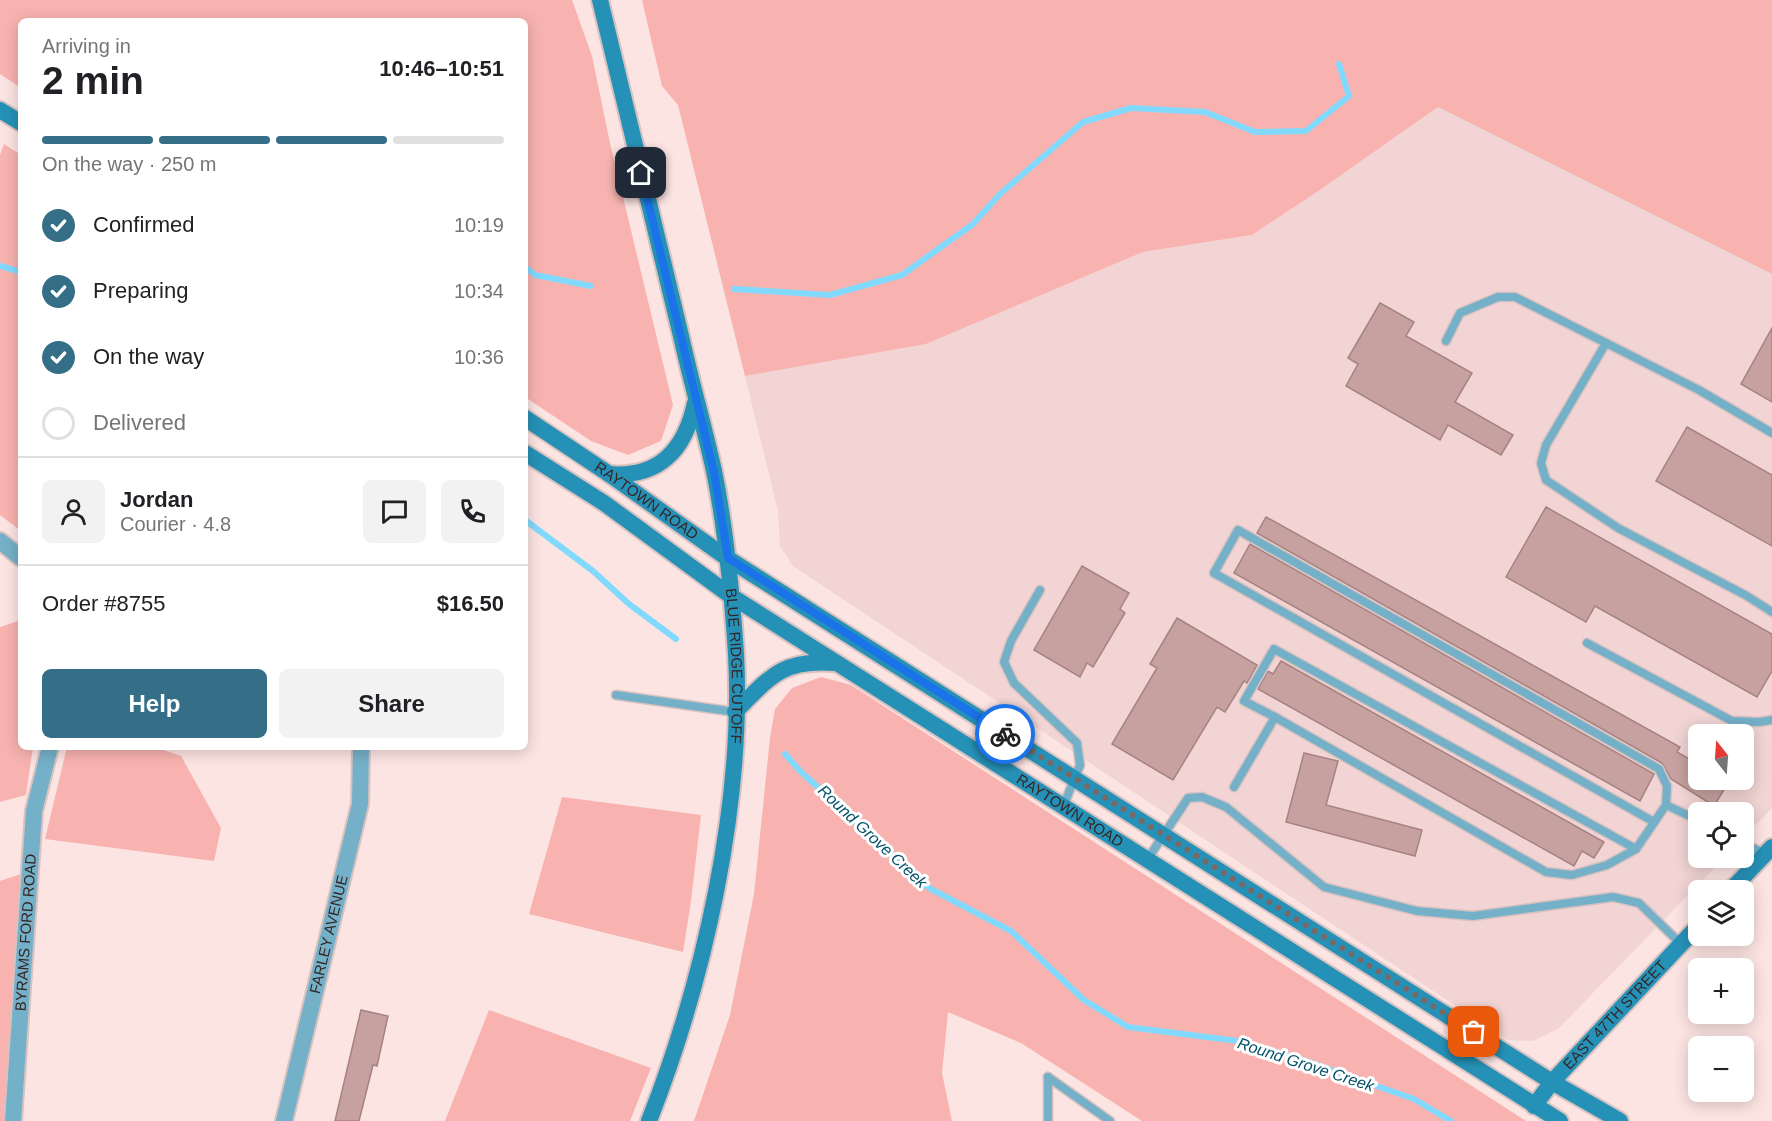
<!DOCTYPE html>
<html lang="en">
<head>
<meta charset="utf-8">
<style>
  :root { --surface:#fff; --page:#f2f2f2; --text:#202124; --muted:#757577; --line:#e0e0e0; --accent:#346f87 }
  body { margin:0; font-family:Arial,sans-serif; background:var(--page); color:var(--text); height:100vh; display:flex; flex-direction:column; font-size:22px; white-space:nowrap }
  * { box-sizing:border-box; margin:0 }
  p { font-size:20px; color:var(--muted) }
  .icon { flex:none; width:33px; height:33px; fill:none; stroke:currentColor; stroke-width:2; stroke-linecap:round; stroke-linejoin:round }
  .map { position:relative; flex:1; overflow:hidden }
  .sheet { position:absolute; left:18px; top:18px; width:510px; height:732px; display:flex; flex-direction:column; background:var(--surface); border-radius:9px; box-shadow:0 3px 15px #0003 }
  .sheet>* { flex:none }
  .needle { width:39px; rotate:343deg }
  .fabs { position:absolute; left:1688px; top:724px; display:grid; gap:12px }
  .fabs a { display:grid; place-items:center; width:66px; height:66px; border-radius:9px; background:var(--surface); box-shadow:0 3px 15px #0003; font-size:30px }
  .pin { position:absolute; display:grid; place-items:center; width:51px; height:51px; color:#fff; margin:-26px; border-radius:12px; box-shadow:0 3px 9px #0006 }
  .courier { position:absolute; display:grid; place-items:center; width:60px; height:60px; margin:-30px; border:4px solid #1a73e8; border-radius:50%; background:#fff; color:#222; box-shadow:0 2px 8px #0007 }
  .overview em { font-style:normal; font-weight:600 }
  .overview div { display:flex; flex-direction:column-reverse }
  .overview { display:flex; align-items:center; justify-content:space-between; height:102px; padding:0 24px }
  h1 { font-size:39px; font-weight:600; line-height:45px }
  .bar { display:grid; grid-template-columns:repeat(4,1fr); gap:9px 6px; align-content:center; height:72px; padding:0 24px }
  .bar i { height:8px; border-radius:4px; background:var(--line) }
  .bar .on { background:var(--accent) }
  .bar p { grid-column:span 4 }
  .line { display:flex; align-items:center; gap:15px; padding:0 24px; border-top:2px solid var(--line) }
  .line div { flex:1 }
  .round { display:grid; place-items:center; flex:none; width:63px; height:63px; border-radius:9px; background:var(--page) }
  ol { padding:0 24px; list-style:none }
  li { display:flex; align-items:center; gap:18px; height:66px }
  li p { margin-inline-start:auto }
  li .icon { padding:6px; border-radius:50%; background:var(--accent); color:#fff; stroke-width:4 }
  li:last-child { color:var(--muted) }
  li i { width:33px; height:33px; border:3px solid var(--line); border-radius:50% }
  .cta { display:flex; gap:12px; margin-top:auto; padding:12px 24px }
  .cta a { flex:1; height:69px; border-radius:9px; background:var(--accent); color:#fff; font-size:24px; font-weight:600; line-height:69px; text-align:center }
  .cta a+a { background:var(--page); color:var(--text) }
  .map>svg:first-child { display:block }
</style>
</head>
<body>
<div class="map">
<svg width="1772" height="1121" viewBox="0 0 1772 1121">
  <rect width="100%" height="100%" fill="#fce4e2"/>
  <path fill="#f1d4d3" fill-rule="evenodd" d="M1438,107l334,167v534l-29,30v-25h-45v45h26l-166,171 -25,12 -26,-1 -714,-474 -13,-20 -2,-35 -33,-135 181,-32 217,-92 109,-17 65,-43zM1698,735h45v45h-45z"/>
  <g fill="#f8b3b0">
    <path d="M0,0h572l20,56 18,87 63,262 -12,36 -33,14 -37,-14 -66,-44v-376h-504v67l-21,-14z"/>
    <path d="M642,0h1130v274l-334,-167 -121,85 -65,43 -109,17 -217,92 -181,32 -67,-271 -16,-19z"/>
    <path d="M4,144l17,11v376l-21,-16v-360z"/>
    <path d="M21,620v127h12l-7,48 -26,7v-175z"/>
    <path d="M821,677l30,8 675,436h-384l-121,-78 -73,-31 -6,61 10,48h-258l36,-106 24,-121 16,-156 5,-29 17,-21z"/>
    <path d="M67,747h88l26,9 40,72 -7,33 -169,-22z"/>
    <path d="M562,797l139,18 -10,86 -8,51 -154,-38z"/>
    <path d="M21,874l-17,247h-4v-240z"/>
    <path d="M489,1010l162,58 -21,53h-185z"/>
  </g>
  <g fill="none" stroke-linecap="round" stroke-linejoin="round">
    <g stroke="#82d9fe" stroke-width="6">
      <path d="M0,266l21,6"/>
      <path d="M525,267l10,8 56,11"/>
      <path d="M734,289l96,6 72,-20 71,-51 27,-30 83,-72 48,-14 74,4 50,20 51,-1 43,-35 -10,-32"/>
      <path d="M525,520l68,51 36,33 47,35"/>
      <path d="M785,754l15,17 129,117 82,43 73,69 44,27 110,14 68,20 108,38 37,22"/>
    </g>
  </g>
  <g fill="#c6a19f" stroke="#a68281" stroke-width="1.5">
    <path d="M1380,303l34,19 -8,14 66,37 -17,29 58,33 -12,20 -53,-30 -8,15 -94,-54 12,-22 -10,-6z"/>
    <path d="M1772,328v74l-31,-18z"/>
    <path d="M1687,427l85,48v71l-116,-65z"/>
    <path d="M1546,507l226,127v37l-15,26 -162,-91 -9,16 -80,-45z"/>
    <path d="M1266,517l414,230 -3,5 21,12v16h32l-16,26 -43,-27 -9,-16 -405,-230z"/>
    <path d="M1250,544l404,230 -14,27 -406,-228z"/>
    <path d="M1082,566l47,27 -9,16 5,4 -32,54 -6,-4 -7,14 -46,-27z"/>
    <path d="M1177,618l80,47 -10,18 -3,-2 -19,31 -8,-5 -44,73 -61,-36 45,-76 -7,-4z"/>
    <path d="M1281,661l323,181 -10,16 -12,-7 -8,15 -316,-177 10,-18 5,3z"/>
    <path d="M1304,753l34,8 -12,44 96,25 -7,26 -129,-34z"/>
    <path d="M361,1010l27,6 -11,50 -4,-1 -14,56h-24z"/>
  </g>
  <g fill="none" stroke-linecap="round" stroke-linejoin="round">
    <g stroke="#d8c2c0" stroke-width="11">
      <g id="service">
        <path d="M1446,341l14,-28 38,-16h17l184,93 73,43"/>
        <path d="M1606,343l-60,102 -5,18 5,17 72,48 129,68 25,16"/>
        <path d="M1040,590l-29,51 -7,21 10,21 63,60 3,22 -17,42"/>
        <path d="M1587,643l145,78 27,1 13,-2"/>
        <path d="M616,695l119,17"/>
        <path d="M1275,717l-31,-16 30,-52 362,200"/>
        <path d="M1234,787l41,-70 271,155 26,3 35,-10 29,-16 30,-44 32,15"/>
        <path d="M1654,822l-440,-249 24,-43 421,239 8,17 -1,19"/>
        <path d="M1743,843l22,11"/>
        <path d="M1147,860l41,-62 14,-1 24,10 98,80 93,24 56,5 140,-19 26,6 42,41"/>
        <path d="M1048,1077l62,44"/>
        <path d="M1048,1077v44"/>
      </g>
    </g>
    <g stroke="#d8c2c0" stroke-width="20">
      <g id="minor">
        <path d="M0,541l21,17"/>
        <path id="s1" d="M13,1121l21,-310 16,-64"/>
        <path id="s2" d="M284,1121l76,-317 1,-57"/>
      </g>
    </g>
    <g stroke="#d8c2c0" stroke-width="20">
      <g id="secondary">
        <path id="s3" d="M600,0c27,112 54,224 81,336 10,45 23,90 33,135 12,59 18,122 22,183 8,150 -32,327 -87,467"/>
        <path d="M0,110l21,13"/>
        <path id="s4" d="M525,418l84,56 118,84 825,524 68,39"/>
        <path id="s5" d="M525,453l79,50 127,93 829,525"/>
        <path d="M609,474c50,4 76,-24 86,-71"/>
        <path d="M735,712c35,-35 47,-53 99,-49"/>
        <path d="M1730,891l42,-44"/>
        <path id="s6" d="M1534,1106l18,-24 146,-156"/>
      </g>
    </g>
    <use href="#service" stroke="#75b0c9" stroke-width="8"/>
    <use href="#minor" stroke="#75b0c9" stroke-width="16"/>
    <use href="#secondary" stroke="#2691b7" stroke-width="16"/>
  </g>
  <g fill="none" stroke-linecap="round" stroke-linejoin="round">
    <path stroke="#7a6867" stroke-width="6" stroke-dasharray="0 10.8" d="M1005,734l469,298"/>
    <path stroke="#1a73e8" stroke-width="8" d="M641,173l73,299 14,86 277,176"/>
  </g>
  <g text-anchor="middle" stroke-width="6" stroke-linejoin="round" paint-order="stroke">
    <g font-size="15" fill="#342625" stroke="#fff">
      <text dy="5" stroke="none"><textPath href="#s4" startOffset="147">RAYTOWN ROAD</textPath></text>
      <text dy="5" stroke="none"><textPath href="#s3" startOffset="681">BLUE RIDGE CUTOFF</textPath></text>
      <text dy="5" stroke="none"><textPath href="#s5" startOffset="652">RAYTOWN ROAD</textPath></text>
      <text dy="5" stroke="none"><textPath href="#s1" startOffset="189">BYRAMS FORD ROAD</textPath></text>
      <text dy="5" stroke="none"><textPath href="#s2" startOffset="192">FARLEY AVENUE</textPath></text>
      <text dy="5" stroke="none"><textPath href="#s6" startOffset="122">EAST 47TH STREET</textPath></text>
    </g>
    <g font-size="16" font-style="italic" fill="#04526a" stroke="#fff">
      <text transform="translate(873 836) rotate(43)" y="6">Round Grove Creek</text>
      <text transform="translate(1306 1064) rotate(18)" y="6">Round Grove Creek</text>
    </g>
  </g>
</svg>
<div class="fabs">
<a><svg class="needle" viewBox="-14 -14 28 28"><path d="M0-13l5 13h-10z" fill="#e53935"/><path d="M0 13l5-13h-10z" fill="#757577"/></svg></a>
<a><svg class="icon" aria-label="locate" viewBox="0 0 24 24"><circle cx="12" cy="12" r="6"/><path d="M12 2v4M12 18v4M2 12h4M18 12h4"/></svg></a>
<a><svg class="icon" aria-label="layers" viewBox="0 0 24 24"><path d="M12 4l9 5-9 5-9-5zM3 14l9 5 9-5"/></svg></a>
<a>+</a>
<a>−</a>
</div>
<div class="pin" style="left:1474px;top:1032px;background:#ea580c"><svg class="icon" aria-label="bag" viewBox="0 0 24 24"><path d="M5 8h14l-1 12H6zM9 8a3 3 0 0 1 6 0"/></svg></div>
<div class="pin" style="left:641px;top:173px;background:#1f2937"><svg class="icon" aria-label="home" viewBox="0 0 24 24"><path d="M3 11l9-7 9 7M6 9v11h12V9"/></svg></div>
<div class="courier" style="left:1005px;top:734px"><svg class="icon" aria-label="bike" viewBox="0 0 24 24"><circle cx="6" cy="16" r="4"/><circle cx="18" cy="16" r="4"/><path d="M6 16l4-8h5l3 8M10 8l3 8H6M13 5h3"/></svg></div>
<section class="sheet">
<div class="overview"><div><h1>2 min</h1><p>Arriving in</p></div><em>10:46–10:51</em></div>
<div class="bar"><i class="on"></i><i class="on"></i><i class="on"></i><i></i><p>On the way · 250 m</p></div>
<ol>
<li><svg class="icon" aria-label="check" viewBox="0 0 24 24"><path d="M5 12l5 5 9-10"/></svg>Confirmed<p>10:19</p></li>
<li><svg class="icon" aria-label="check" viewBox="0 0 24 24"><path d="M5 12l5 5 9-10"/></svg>Preparing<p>10:34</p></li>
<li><svg class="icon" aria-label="check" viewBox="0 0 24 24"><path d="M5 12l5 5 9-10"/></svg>On the way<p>10:36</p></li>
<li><i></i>Delivered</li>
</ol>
<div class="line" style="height:108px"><a class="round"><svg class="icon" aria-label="person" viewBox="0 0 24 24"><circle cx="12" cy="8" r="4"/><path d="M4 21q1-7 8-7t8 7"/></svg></a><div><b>Jordan</b><p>Courier · 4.8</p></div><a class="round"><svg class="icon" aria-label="chat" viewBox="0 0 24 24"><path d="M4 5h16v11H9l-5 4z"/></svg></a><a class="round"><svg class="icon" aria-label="phone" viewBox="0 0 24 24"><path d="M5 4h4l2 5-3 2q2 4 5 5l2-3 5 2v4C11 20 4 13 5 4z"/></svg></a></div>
<div class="line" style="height:78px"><div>Order #8755</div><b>$16.50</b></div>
<div class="cta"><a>Help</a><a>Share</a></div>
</section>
</div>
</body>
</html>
